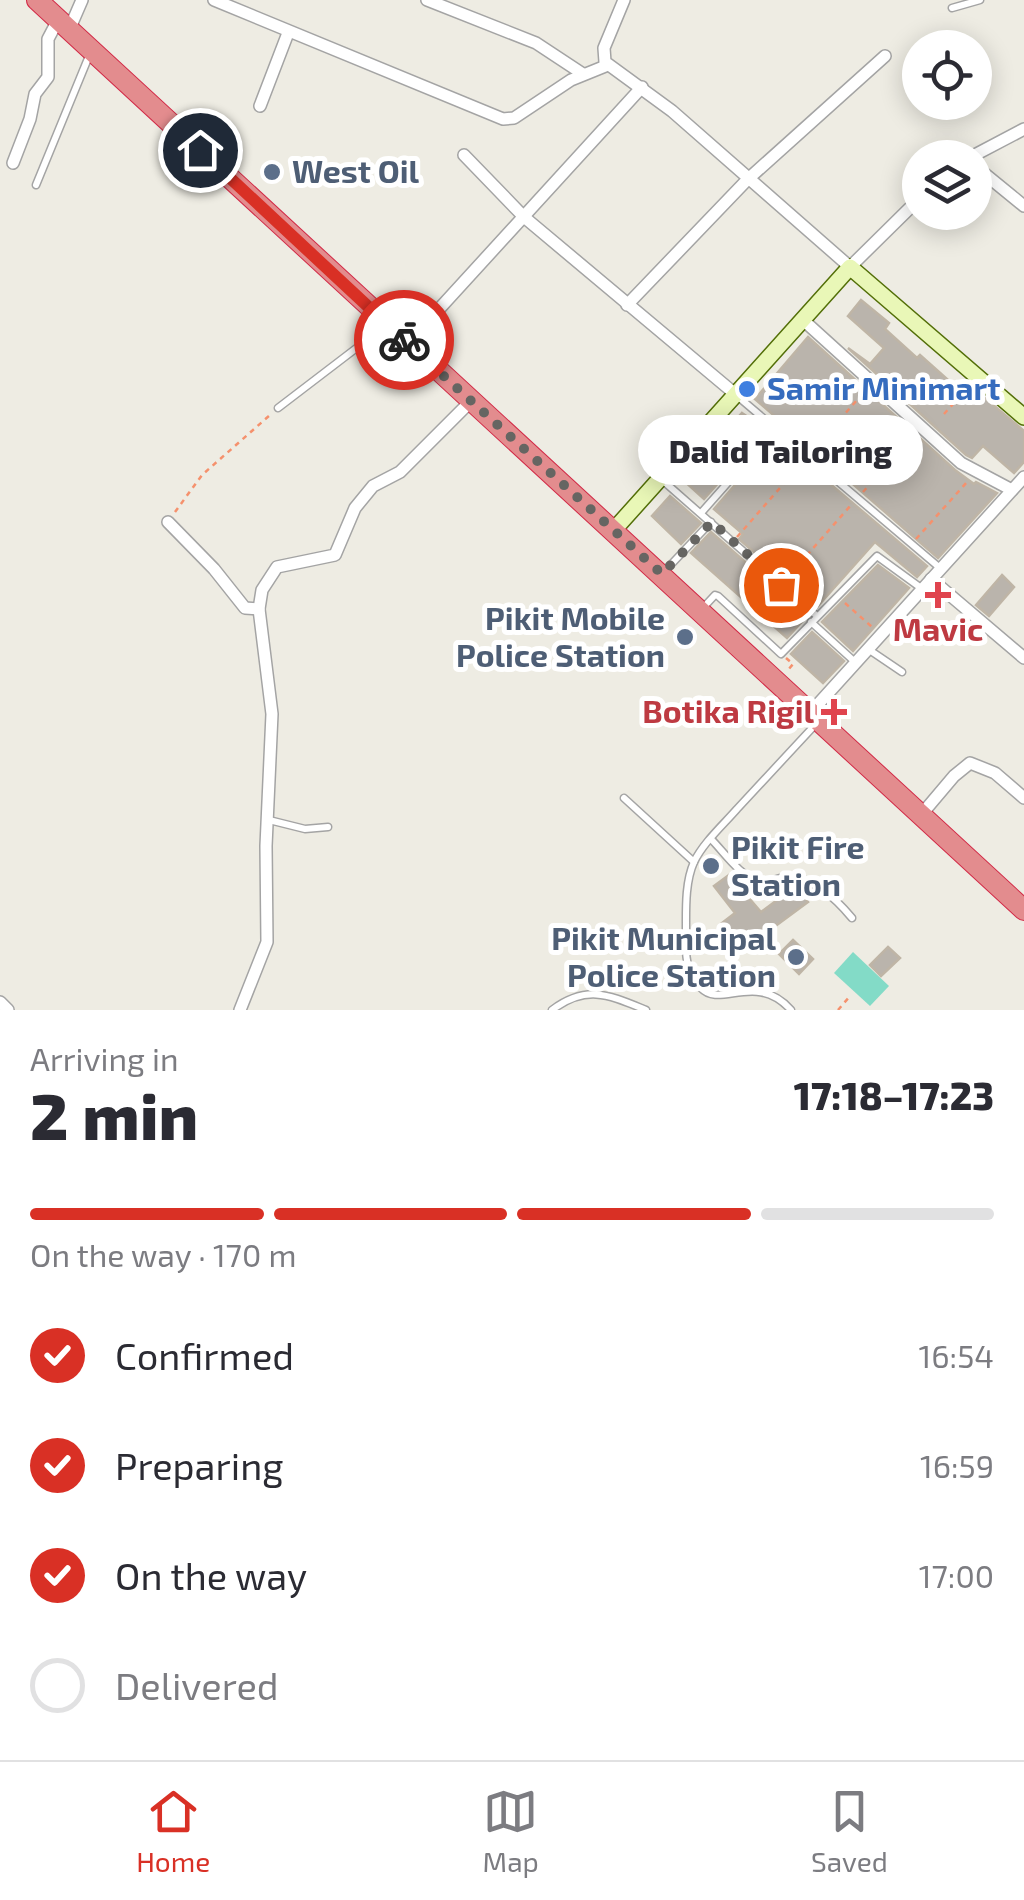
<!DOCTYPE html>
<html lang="en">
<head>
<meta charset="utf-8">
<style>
  :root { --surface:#fff; --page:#f7f7f7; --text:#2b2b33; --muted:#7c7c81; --line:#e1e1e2; --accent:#d93025 }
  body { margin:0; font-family:"Exo 2",sans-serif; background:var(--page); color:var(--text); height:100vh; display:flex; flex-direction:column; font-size:38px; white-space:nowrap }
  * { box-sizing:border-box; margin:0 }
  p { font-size:32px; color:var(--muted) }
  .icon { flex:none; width:55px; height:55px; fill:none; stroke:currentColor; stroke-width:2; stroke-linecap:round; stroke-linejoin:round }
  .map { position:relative; height:1010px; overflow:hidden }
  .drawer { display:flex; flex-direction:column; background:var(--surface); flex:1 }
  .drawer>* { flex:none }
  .fabs { position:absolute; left:902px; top:30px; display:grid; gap:20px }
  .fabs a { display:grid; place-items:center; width:90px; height:90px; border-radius:50%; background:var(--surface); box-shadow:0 5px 25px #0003; font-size:50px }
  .pin { position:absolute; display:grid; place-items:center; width:85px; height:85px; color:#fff; margin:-42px; border:5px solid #fff; border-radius:50%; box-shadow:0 2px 10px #0007 }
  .courier { position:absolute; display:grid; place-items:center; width:100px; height:100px; margin:-50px; border:8px solid #d93025; border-radius:50%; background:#fff; color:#222; box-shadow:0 2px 12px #0007 }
  .bubble { position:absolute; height:70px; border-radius:35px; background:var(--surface); box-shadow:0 5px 25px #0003; font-size:32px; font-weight:800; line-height:70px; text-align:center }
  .summary em { font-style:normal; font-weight:800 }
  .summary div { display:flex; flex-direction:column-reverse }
  .summary { display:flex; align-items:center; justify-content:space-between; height:170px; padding:0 30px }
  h1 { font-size:65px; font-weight:800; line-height:75px }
  .bar { display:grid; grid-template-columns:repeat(4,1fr); gap:15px 10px; align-content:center; height:120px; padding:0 30px }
  .bar i { height:12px; border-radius:8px; background:var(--line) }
  .bar .on { background:var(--accent) }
  .bar p { grid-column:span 4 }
  ol { padding:0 30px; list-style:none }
  li { display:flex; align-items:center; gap:30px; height:110px }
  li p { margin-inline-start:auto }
  li .icon { padding:10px; border-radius:50%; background:var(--accent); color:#fff; stroke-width:4 }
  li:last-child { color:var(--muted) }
  li i { width:55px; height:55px; border:5px solid var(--line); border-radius:50% }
  .tabs { display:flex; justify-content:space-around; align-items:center; height:140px; border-top:2px solid var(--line); background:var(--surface); font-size:28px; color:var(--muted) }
  .tabs a { display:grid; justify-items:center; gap:5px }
  .tabs .on { color:var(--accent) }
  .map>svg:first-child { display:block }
</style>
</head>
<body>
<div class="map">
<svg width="1024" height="1010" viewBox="0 0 1024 1010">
  <rect width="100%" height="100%" fill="#eeece3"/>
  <path fill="#83dbc7" d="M853,952l36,34 -19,20 -36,-33z"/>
  <g fill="#bab4ac" stroke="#bfb5a6" stroke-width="2.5">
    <path d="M861,300l28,23 -4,6 32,29 3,-3 46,41 7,-8 51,43v31l-10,11 -31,-27 -11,12 -6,-3 -118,-107 22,16 14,-16 -36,-32z"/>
    <path d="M808,337l147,133 19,14 2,-2 21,11 -59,65 -183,-159z"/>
    <path d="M742,413l24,16 -62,70 -21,-19z"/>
    <path d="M776,438l151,128 -10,11 -42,-35 -58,65 -78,-68 4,-5 -29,-25z"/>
    <path d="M670,496l31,27 -20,21 -29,-28z"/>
    <path d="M711,532l96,84 -20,22 -96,-85z"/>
    <path d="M878,565l31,23 -56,63 -31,-29z"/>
    <path d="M1002,575l12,12 -25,29 -13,-11z"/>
    <path d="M812,632l32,29 -21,22 -32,-29z"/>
    <path d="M729,875l32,37 35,-26 12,16 -65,48 -21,-27 13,-10 -21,-27z"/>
    <path d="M793,940l20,19 -14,15 -20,-20z"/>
    <path d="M888,947l12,11 -19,18 -11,-11z"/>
  </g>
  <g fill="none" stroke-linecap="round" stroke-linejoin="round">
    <g stroke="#a4a4a4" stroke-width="9">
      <g id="lane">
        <path d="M952,8l28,-8"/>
        <path d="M36,185l53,-129"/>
        <path d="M736,395l204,173"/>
        <path d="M278,408l106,-81"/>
        <path d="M661,479l156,137"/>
        <path d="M701,513l76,-86"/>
        <path d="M664,572l47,-50"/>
        <path d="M701,610l14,-15 3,1 63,58 96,-98 44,32"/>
        <path d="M811,622l44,40"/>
        <path d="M868,649l34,23"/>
        <path d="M624,798l70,64"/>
        <path d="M269,820l36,9 23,-2"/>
        <path d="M711,839c13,13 30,39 49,42 11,2 22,-6 33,-4 24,3 44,23 59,41"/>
        <path d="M552,1010c35,-26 57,-15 94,0"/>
        <path d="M791,1010c-35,-39 -71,-1 -90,-22 -16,-16 -16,-37 -15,-58 0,-21 -1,-48 8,-68 9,-19 29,-37 43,-53 26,-28 52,-56 78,-84"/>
      </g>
    </g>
    <g stroke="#a4a4a4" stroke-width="14">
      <g id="street">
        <path d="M214,0l289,119 11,-1 57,-38 37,-15"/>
        <path d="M427,0l109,43 47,31"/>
        <path d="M624,0l-20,48 1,14 67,49 178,156 70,-69"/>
        <path d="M69,30l13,-30"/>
        <path d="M260,106l28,-73"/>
        <path d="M464,155l60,62 210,176"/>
        <path d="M969,158l55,-29"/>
        <path d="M13,163l17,-44 5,-25 13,-17v-38l10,-19"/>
        <path d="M975,166l49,40"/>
        <path d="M627,305l120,-125 138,-124"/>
        <path d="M802,319l159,144 51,27"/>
        <path d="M408,343l234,-256"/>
        <path d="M168,522l46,47 31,39 14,1"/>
        <path d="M931,579l93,79"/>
        <path d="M811,712l213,-235"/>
        <path d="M921,815l33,-39 16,-13 25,10 29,25"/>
        <path d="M0,1002l8,8"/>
        <path d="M240,1010l27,-68 -1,-96 6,-132 -13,-105 3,-19 15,-23 58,-12 20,-47 18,-22 27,-14 70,-70"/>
      </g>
    </g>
    <g stroke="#536f08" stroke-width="18">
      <path id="secondary" d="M613,531l237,-264 174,150"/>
    </g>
    <g stroke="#d22a47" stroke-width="22">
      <path id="highway" d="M37,0l987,910"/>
    </g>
    <g stroke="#f5916d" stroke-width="2.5" stroke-dasharray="5 5" stroke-linecap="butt">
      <path d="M944,414l26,-29"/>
      <path d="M813,450l44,-50"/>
      <path d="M863,492l51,-58"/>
      <path d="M175,512l27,-37 68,-60"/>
      <path d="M737,537l64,-73"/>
      <path d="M916,539l51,-57"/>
      <path d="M787,578l64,-73"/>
      <path d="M845,603l27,24"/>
      <path d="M786,658l7,6 -5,6"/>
      <path d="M838,1010l13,-15"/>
    </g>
    <use href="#lane" stroke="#fff" stroke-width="6"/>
    <use href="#street" stroke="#fff" stroke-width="11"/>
    <use href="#secondary" stroke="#e9f7b7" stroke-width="15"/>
    <use href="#highway" stroke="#e38c8e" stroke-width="20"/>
  </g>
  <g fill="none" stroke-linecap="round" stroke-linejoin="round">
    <path stroke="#666562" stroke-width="10" stroke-dasharray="0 18" d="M404,340l258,234 50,-52 69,63"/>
    <path stroke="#d93025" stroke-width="12" d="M200,150l204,190"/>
  </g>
  <g fill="#5c6f8a" stroke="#fff" stroke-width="4">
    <circle cx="272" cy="172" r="10"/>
    <circle cx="685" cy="637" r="10"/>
    <circle cx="711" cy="866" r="10"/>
    <circle cx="796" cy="957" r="10"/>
  </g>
  <circle fill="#3f7fe0" stroke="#fff" stroke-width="4" cx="747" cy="389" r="10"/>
  <g fill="#e0444e" stroke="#fff" stroke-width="4">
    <path d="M933 580h10v10h10v10h-10v10h-10v-10h-10v-10h10z"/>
    <path d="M829 697h10v10h10v10h-10v10h-10v-10h-10v-10h10z"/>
  </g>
  <g text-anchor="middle" stroke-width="10" stroke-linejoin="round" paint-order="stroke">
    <g font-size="32" font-weight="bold" fill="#4e5e75" stroke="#fff" text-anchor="start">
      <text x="292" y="183">West Oil</text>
      <text x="665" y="630" text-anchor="end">Pikit Mobile<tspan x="665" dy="37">Police Station</tspan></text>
      <text x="731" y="859">Pikit Fire<tspan x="731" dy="37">Station</tspan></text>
      <text x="776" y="950" text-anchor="end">Pikit Municipal<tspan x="776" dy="37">Police Station</tspan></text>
    </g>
    <g font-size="32" font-weight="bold" fill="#366cbe" stroke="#fff" text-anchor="start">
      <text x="767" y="400">Samir Minimart</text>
    </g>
    <g font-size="32" font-weight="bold" fill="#be3a42" stroke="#fff">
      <text x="938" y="641">Mavic</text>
      <text x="814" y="723" text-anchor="end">Botika Rigil</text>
    </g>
  </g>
</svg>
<div class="fabs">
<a><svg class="icon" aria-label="locate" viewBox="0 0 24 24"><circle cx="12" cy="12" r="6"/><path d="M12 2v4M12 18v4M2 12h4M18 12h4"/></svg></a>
<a><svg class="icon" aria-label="layers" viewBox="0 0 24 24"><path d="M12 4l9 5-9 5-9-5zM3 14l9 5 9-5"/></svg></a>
</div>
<div class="pin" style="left:781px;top:585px;background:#ea580c"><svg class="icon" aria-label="bag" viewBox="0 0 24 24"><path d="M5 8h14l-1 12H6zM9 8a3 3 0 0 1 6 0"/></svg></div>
<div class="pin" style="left:200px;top:150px;background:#1f2937"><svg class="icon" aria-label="home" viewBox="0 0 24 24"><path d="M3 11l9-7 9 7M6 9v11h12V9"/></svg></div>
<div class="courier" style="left:404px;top:340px"><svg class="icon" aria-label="bike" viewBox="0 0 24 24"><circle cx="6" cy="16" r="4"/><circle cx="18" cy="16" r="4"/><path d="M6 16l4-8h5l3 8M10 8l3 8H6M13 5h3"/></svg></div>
<div class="bubble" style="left:638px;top:415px;width:285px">Dalid Tailoring</div>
</div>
<section class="drawer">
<div class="summary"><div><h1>2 min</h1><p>Arriving in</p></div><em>17:18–17:23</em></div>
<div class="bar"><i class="on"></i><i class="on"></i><i class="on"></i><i></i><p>On the way · 170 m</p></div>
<ol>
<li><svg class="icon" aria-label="check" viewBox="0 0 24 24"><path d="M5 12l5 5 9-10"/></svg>Confirmed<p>16:54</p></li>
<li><svg class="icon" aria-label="check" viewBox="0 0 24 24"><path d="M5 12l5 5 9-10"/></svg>Preparing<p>16:59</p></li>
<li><svg class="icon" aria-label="check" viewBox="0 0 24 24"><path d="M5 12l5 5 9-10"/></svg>On the way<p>17:00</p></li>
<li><i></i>Delivered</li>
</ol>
</section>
<nav class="tabs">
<a class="on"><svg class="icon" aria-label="home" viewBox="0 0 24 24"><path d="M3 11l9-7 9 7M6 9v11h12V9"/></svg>Home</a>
<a><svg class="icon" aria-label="map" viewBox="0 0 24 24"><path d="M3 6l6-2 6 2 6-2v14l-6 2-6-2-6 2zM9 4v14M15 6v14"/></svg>Map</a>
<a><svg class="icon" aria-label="saved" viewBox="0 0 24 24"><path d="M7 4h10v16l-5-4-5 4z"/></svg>Saved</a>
</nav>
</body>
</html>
